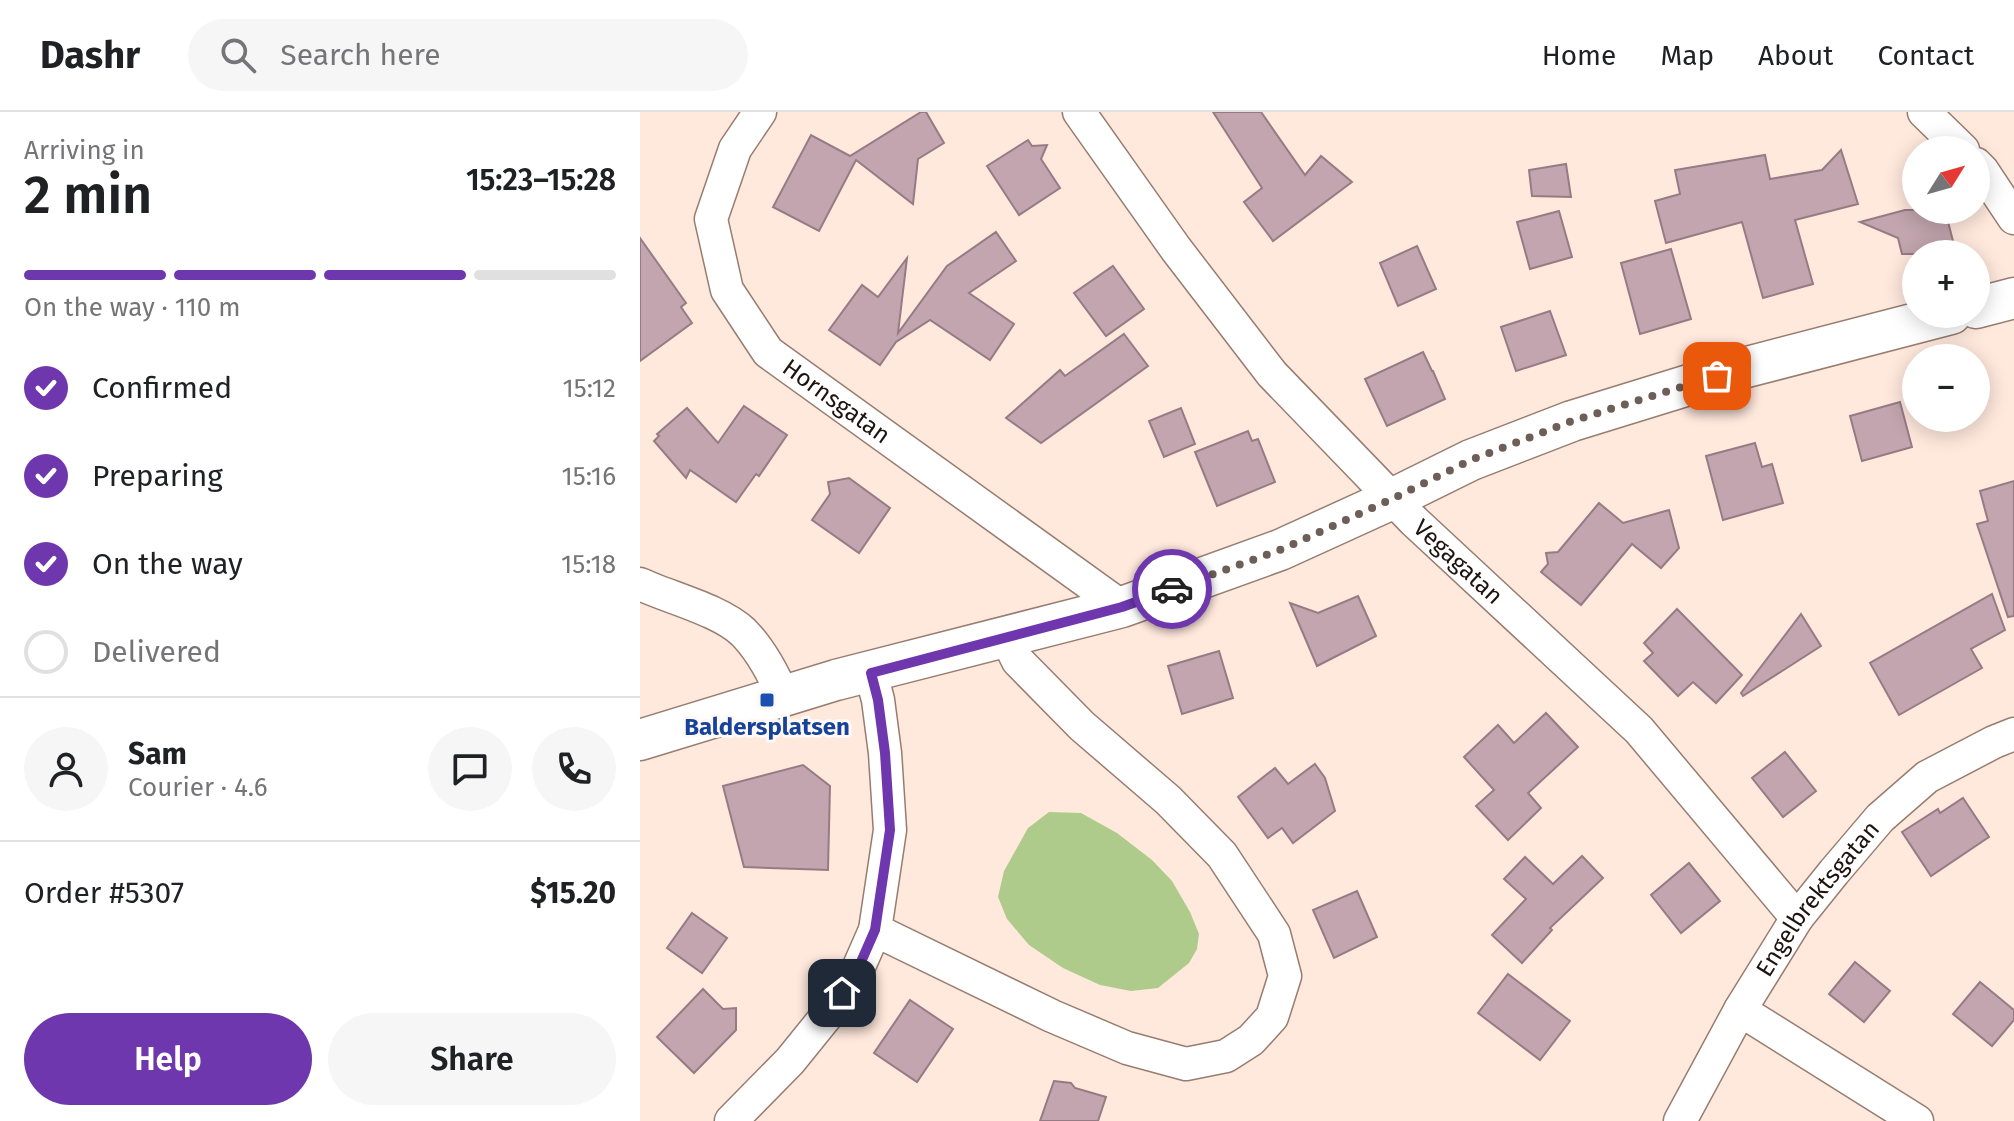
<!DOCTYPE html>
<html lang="en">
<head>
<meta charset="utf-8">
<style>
  :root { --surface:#fff; --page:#f6f6f6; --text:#202124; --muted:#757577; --line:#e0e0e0; --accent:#6f37ae }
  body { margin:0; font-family:"Fira Sans",sans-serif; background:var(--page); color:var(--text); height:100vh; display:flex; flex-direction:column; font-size:30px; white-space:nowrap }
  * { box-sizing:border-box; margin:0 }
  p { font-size:26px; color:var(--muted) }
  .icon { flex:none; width:44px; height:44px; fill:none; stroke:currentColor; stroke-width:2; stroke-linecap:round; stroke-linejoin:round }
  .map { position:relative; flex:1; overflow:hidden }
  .panel { display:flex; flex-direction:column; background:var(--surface); width:640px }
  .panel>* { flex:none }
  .needle { width:52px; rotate:53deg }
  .fabs { position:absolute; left:1262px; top:24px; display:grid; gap:16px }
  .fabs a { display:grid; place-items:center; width:88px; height:88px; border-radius:50%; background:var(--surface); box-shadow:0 4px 20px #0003; font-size:40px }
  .pin { position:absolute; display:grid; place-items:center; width:68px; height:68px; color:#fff; margin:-34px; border-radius:16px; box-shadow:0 4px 12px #0006 }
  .courier { position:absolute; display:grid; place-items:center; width:80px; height:80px; margin:-40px; border:6px solid #6f37ae; border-radius:50%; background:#fff; color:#222; box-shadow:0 2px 10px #0007 }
  .headline em { font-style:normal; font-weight:600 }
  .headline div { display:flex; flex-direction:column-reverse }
  .headline { display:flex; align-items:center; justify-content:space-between; height:136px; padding:0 24px }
  h1 { font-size:52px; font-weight:600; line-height:60px }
  .bar { display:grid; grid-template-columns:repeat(4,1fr); gap:12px 8px; align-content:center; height:96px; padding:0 24px }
  .bar i { height:10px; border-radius:6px; background:var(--line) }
  .bar .current { background:var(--accent) }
  .bar p { grid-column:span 4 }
  .line { display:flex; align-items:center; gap:20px; padding:0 24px; border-top:2px solid var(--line) }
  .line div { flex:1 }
  .round { display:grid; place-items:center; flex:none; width:84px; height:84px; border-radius:42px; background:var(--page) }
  ol { padding:0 24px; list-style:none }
  li { display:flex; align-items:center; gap:24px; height:88px }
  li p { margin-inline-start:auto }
  li .icon { padding:8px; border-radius:50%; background:var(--accent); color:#fff; stroke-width:4 }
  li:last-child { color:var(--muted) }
  li i { width:44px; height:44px; border:4px solid var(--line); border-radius:50% }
  .cta { display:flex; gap:16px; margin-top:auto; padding:16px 24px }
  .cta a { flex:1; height:92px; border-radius:48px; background:var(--accent); color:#fff; font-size:32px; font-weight:600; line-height:92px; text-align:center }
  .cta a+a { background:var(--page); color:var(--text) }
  header { display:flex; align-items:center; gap:48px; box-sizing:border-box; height:112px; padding:0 40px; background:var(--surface); border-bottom:2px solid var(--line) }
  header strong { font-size:38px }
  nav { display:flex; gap:44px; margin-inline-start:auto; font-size:28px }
  .search { width:560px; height:72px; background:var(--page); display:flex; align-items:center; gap:20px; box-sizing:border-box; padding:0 28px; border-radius:44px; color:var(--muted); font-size:30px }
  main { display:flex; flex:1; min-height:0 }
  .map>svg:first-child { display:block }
</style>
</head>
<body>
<header>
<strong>Dashr</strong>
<div class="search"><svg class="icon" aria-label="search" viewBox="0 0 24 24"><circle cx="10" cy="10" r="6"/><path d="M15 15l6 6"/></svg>Search here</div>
<nav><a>Home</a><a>Map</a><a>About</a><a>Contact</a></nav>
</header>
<main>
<section class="panel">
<div class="headline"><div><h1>2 min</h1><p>Arriving in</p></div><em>15:23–15:28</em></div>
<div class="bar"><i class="current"></i><i class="current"></i><i class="current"></i><i></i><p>On the way · 110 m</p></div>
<ol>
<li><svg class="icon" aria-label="check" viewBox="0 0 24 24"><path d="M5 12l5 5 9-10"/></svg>Confirmed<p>15:12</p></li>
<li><svg class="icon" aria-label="check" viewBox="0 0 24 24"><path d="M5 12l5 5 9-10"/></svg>Preparing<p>15:16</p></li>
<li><svg class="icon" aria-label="check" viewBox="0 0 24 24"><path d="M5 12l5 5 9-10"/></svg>On the way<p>15:18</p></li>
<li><i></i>Delivered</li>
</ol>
<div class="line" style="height:144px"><a class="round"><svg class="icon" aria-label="person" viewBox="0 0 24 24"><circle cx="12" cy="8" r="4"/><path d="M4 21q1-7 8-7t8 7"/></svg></a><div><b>Sam</b><p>Courier · 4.6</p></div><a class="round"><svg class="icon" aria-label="chat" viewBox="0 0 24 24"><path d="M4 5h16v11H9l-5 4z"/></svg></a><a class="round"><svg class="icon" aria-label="phone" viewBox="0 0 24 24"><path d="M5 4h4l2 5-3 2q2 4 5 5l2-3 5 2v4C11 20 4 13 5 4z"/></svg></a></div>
<div class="line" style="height:104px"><div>Order #5307</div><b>$15.20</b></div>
<div class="cta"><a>Help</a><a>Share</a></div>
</section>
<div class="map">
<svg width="1374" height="1009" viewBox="0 0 1374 1009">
  <rect width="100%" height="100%" fill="#ffe8dc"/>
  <path fill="#afcb8b" d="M409,700l32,1 36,20 35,27 20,21 18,31 9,22 -2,15 -8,14 -31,25 -27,3 -31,-6 -37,-17 -34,-23 -22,-26 -9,-22 6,-26 24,-43z"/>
  <g fill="#c2a5ae" stroke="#977b84" stroke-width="2">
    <path d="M281,0h5l18,31 -26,16 -5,45 -57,-44 -37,71 -46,-24 38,-72 39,21z"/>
    <path d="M573,0h48l44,63 16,-19 31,26 -79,59 -29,-39 18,-14z"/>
    <path d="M388,28l4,6 15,-1 -6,14 19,29 -41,27 -32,-49z"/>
    <path d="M1201,38l17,54 -63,16 18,64 -50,14 -21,-76 -76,21 -11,-42 25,-7 -5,-24 90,-15 5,24 52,-9z"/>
    <path d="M926,52l5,33 -39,-1 -3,-26z"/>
    <path d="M1265,98h40l9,35 -34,9h-18l-4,-16 -38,-16z"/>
    <path d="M919,99l13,46 -42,12 -13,-47z"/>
    <path d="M356,120l20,29 -47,32 45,31 -24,36 -60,-40 -34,22 -16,23 -51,-35 33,-45 16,12 29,-39 -9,75 49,-67z"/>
    <path d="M0,126l46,65 -5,4 11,16 -52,38z"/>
    <path d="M777,134l19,43 -38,17 -18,-43z"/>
    <path d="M1031,137l20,70 -51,15 -19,-71z"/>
    <path d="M473,154l31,43 -38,27 -32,-43z"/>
    <path d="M910,199l16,44 -50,16 -15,-44z"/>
    <path d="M484,222l24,32 -107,77 -35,-25 54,-48 5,6z"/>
    <path d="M783,240l9,19h1l12,28 -58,27 -22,-47z"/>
    <path d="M1260,290l12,45 -50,14 -12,-45z"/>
    <path d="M104,294l43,29 -28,41 -3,-2 -20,28 -46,-32 -4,8 -32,-37 5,-5 -2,-2 30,-26 31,35z"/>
    <path d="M541,296l14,36 -31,13 -15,-36z"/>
    <path d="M608,319l4,10 6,-2 17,43 -58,24 -22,-54z"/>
    <path d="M1115,331l7,24 10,-3 11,39 -60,17 -17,-64z"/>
    <path d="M209,366l41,30 -31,45 -47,-33 18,-26 -2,-12z"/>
    <path d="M1374,369v135l-6,1 -31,-93 11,-3 -8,-30z"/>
    <path d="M959,391l24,20 46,-13 10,38 -18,20 -29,-24 -51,61 -40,-33 7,-8 -2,-11 12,-1z"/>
    <path d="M1352,482l13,36 -34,19 11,19 -83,47 -29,-52z"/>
    <path d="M718,484l18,40 -59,30 -27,-63 28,10z"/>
    <path d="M1037,497l65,66 -26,28 -23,-21 -15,14 -34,-35 9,-8 -9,-10z"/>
    <path d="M1161,502l20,32 -78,50 -2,-3z"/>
    <path d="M579,539l14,47 -51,16 -14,-48z"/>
    <path d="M906,601l32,34 -50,46 13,15 -33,32 -32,-34 18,-16 -30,-33 34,-32 16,18z"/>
    <path d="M1145,640l31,39 -33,26 -31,-39z"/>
    <path d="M675,652l10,14 10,33 -42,32 -11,-15 -14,10 -30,-41 37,-29 13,16z"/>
    <path d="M163,653l27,21 -2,84 -84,-3 -21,-81z"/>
    <path d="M1323,686l26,39 -58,39 -29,-44 36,-23 2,4z"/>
    <path d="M942,744l21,22 -53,50 2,2 -30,33 -30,-28 34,-36 -22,-20 21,-22 28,27z"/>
    <path d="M1049,751l31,38 -39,32 -30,-38z"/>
    <path d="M717,779l20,46 -43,21 -21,-48z"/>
    <path d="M52,801l35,25 -25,35 -35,-25z"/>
    <path d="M1215,850l35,29 -26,31 -35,-28z"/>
    <path d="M868,862l62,47 -30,39 -62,-47z"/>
    <path d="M1340,870l34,28v10l-22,26 -39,-32z"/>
    <path d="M63,877l20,20 13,-1v22l-42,43 -37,-36z"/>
    <path d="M270,888l43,29 -36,53 -43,-29z"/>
    <path d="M414,969l17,2 4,5 31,9 -8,24h-58z"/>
  </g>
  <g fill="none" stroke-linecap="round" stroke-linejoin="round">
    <g stroke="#977d70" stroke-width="35">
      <g id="minor">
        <path id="s1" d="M120,0l-25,37 -24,70 16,71 41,62 354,255"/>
        <path id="s2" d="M439,0l97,137 96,125 142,147 225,209 158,188"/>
        <path d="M1284,0l39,38"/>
        <path d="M1336,52l6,6 32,48"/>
        <path d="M0,472c30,14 80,26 103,48 18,18 30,41 40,64"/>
        <path d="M235,818l177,86 75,32 59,16 40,-8 25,-16 21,-23 13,-41 -11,-42 -52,-79 -54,-55 -86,-74 -64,-65 -12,-24"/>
        <path d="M1100,898l177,111"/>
        <path d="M91,1009l59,-60 38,-47 29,-43 18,-41 15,-100 -5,-77 -7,-53 -7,-27"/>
        <path id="s3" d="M1040,1009l60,-111 57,-92 37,-46 46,-54 47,-41 67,-35 20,-8"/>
      </g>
    </g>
    <g stroke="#977d70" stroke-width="43">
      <g id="tertiary">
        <path d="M1336,196l38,-10"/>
        <path d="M0,628l196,-60 286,-73 158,-57 112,-51 79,-39 101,-39 175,-54 204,-53"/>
      </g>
    </g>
    <use href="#minor" stroke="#fff" stroke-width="32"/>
    <use href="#tertiary" stroke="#fff" stroke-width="40"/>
  </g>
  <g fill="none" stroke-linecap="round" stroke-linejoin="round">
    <path stroke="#6d5e57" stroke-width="8" stroke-dasharray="0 14.4" d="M532,477l108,-39 112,-51 79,-39 101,-39 145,-45"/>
    <path stroke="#6f37ae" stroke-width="10" d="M202,881l15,-22 18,-41 15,-100 -5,-77 -7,-53 -7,-27 251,-66 50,-18"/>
  </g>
  <rect fill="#1a4fb4" stroke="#fff9f6" stroke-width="3" x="119" y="580" width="16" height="16" rx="4"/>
  <g text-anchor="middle" stroke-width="6" stroke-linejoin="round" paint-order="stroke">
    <g font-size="24" fill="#1e140f" stroke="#fff9f6">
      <text dy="8" stroke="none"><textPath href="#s1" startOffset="350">Hornsgatan</textPath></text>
      <text dy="8" stroke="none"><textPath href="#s2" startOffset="590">Vegagatan</textPath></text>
      <text dy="8" stroke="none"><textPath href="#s3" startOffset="262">Engelbrektsgatan</textPath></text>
    </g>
    <g font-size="24" font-weight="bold" fill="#164399" stroke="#fff9f6">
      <text x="127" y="623">Baldersplatsen</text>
    </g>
  </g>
</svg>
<div class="fabs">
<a><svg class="needle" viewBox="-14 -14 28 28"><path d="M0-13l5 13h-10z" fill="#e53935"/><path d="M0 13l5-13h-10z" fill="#757577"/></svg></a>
<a>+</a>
<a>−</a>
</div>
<div class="pin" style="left:1077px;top:264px;background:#ea580c"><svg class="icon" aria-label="bag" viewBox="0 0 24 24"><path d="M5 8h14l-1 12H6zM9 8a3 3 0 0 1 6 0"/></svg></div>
<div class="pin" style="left:202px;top:881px;background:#1f2937"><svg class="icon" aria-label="home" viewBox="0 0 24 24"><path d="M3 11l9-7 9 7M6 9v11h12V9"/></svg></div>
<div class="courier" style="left:532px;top:477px"><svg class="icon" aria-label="car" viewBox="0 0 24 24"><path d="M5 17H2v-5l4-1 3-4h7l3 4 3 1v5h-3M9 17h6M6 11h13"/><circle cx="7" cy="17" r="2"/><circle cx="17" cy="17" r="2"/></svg></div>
</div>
</main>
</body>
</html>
